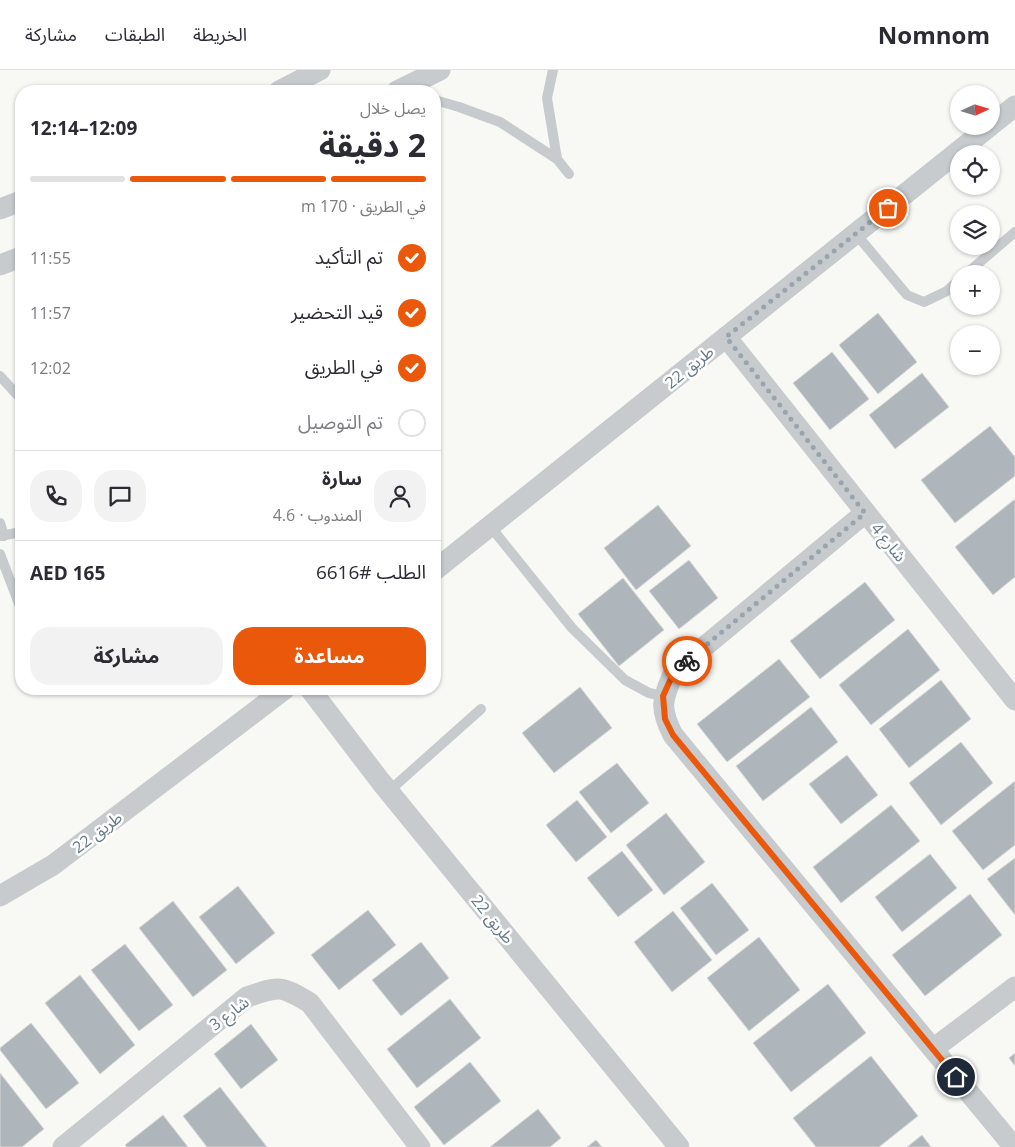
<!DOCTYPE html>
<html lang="ar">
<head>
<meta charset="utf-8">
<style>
  :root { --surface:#fff; --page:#f2f2f3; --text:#2b2b33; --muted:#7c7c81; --line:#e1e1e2; --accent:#ea580c }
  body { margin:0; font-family:"Open Sans","Noto Sans Arabic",sans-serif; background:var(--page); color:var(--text); direction:rtl; height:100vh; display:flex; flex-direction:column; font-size:19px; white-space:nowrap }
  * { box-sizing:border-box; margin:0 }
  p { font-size:16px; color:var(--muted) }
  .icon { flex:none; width:28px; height:28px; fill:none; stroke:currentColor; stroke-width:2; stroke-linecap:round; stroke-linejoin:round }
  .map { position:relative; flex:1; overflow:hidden; direction:ltr }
  .side { position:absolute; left:15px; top:15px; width:426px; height:610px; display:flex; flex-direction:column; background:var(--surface); border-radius:20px; box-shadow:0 1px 4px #0004; direction:rtl }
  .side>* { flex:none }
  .needle { width:32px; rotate:86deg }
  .controls { position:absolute; left:950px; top:15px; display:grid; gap:10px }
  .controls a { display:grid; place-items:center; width:50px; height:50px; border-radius:50%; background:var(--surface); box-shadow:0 1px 4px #0004; font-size:25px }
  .pin { position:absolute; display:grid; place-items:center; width:42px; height:42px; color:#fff; margin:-21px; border:2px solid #fff; border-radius:50%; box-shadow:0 1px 5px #0007 }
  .courier { position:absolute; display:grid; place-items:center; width:50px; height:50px; margin:-25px; border:4px solid #ea580c; border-radius:50%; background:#fff; color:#222; box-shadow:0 1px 6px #0007 }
  .overview em { font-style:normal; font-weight:700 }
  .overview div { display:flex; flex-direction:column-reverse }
  .overview { display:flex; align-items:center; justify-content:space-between; height:85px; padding:0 15px }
  h1 { font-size:32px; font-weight:700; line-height:38px }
  .bar { display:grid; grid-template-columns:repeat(4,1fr); gap:8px 5px; align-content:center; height:60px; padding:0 15px }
  .bar i { height:6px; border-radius:4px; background:var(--line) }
  .bar .current { background:var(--accent) }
  .bar p { grid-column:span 4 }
  .line { display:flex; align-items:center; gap:12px; padding:0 15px; border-top:1px solid var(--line) }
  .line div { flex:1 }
  .round { display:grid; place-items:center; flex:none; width:52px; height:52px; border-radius:20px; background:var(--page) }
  ol { padding:0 15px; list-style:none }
  li { display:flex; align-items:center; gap:15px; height:55px }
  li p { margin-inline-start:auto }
  li .icon { padding:5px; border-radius:50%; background:var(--accent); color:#fff; stroke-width:4 }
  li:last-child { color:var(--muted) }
  li i { width:28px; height:28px; border:2px solid var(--line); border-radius:50% }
  .primary-button { display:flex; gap:10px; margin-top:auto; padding:10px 15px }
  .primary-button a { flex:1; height:58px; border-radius:20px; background:var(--accent); color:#fff; font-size:20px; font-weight:700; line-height:58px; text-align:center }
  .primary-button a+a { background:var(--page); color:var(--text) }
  header { display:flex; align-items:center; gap:30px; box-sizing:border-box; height:70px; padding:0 25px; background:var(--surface); border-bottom:1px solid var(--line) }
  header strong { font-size:24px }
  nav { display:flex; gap:28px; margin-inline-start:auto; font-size:18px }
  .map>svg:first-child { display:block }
</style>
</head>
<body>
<header>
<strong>Nomnom</strong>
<nav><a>الخريطة</a><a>الطبقات</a><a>مشاركة</a></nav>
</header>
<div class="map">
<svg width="1015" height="1077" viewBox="0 0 1015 1077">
  <rect width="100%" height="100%" fill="#f8f8f5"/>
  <g fill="#aeb6bc" stroke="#d9d9d7">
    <path d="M878,243l39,49 -39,32 -39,-49z"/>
    <path d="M832,282l37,47 -39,31 -37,-47z"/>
    <path d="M922,303l27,34 -54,42 -26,-34z"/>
    <path d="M990,356l25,31v19l-60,47 -34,-43z"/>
    <path d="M1015,429v78l-22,18 -38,-48z"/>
    <path d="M658,435l33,41 -55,44 -32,-42z"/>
    <path d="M689,490l29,38 -39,31 -30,-38z"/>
    <path d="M623,508l41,52 -45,36 -41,-52z"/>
    <path d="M865,512l30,38 -75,59 -30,-38z"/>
    <path d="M908,559l32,41 -69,55 -32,-40z"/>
    <path d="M779,589l31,38 -83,65 -30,-38z"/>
    <path d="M941,610l30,39 -62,49 -30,-39z"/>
    <path d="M580,617l32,41 -58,45 -32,-40z"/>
    <path d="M811,637l27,35 -75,59 -27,-35z"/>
    <path d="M961,672l32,41 -52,42 -32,-42z"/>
    <path d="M847,685l31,40 -37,29 -32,-40z"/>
    <path d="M617,693l32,40 -38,30 -32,-41z"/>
    <path d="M1015,711v64l-32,25 -31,-39z"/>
    <path d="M577,730l30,37 -31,25 -30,-37z"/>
    <path d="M891,735l29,36 -79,62 -28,-36z"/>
    <path d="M666,743l39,49 -41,33 -38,-50z"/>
    <path d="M622,781l31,39 -35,27 -31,-39z"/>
    <path d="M930,784l27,34 -55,44 -27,-35z"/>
    <path d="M1015,788v57l-28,-36z"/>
    <path d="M712,813l37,47 -33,25 -36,-47z"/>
    <path d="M238,816l37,47 -39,31 -37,-47z"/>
    <path d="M970,824l32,41 -77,61 -33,-41z"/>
    <path d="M173,831l54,69 -34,27 -54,-69z"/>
    <path d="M368,840l28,35 -57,45 -28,-35z"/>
    <path d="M673,841l39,49 -40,32 -38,-50z"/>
    <path d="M759,867l41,53 -51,41 -42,-53z"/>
    <path d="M421,872l28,36 -48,38 -29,-36z"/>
    <path d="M125,874l48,61 -34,26 -48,-61z"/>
    <path d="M80,905l55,70 -35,29 -55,-71z"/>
    <path d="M828,914l38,49 -75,59 -38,-49z"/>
    <path d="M450,929l31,39 -64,50 -30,-39z"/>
    <path d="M31,953l48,60 -33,26 -46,-59v-2z"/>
    <path d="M251,954l27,36 -37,29 -27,-35z"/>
    <path d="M1015,983v13l-6,-8z"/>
    <path d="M871,986l47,60 -39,31h-63l-23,-29z"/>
    <path d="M470,992l31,39 -57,44 -30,-38z"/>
    <path d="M0,1003l44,56 -22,18h-22z"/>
    <path d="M220,1017l47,60h-60l-24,-31z"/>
    <path d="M538,1039l23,29 -11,9h-60z"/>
    <path d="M163,1045l25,32h-61l-2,-2z"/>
    <path d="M922,1065l9,12h-24z"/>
    <path d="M596,1070l6,7h-15z"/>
  </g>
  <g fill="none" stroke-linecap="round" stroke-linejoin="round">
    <g stroke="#c7cbce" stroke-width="10">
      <path d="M553,0l-6,28 10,61"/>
      <path d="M435,30l24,7 41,15 57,37 12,15"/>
      <path d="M856,164l51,61 17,7 23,-11 12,-11"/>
      <path d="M966,204l49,-42"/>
      <path d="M0,306l21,23"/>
      <path d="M0,453l4,13"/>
      <path d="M490,456l82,102 53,52 24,13 14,3"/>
      <path d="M0,466l21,-4"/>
      <path d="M0,484l21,55"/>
      <path d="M389,721l92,-82"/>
    </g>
    <g stroke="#c7cbce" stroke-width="21">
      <path d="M279,21l41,-21"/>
      <path d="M397,21l43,-21"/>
      <path d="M991,55l24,-19"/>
      <path d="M0,139l21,-8"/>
      <path d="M0,195l21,-8"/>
      <path d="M726,267l289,363"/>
      <path d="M865,443l-191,159c-12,28 -15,36 -1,63l341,412"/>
      <path d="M435,500l555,-444"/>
      <path d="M310,619l71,93 298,365"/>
      <path d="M0,826l53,-31 232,-176"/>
      <path d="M933,979l82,-62"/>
      <path d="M63,1077l184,-150c32,-11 33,-12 63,6l110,144"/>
    </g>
  </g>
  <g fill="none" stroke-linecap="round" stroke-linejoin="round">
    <path stroke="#98a5ae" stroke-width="5" stroke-dasharray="0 9" d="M687,591l178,-148 -139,-176 162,-129"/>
    <path stroke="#ea580c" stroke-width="6" d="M687,591l-13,11 -11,24 2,23 8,16 283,342"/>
  </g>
  <g text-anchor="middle" stroke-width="5" stroke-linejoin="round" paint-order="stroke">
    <g font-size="16" fill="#657987" stroke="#fff">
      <text transform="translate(689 297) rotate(-39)" y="6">طريق 22</text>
      <text transform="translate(889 472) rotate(51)" y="6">شارع 4</text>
      <text transform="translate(97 762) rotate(-37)" y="6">طريق 22</text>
      <text transform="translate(493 849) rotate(51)" y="6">طريق 22</text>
      <text transform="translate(229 943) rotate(-37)" y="6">شارع 3</text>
    </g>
  </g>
</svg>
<div class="controls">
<a><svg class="needle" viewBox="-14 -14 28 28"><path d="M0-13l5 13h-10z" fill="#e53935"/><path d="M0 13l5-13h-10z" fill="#7c7c81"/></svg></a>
<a><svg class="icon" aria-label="locate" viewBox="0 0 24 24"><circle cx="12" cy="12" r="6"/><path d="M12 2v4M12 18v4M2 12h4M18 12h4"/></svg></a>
<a><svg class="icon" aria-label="layers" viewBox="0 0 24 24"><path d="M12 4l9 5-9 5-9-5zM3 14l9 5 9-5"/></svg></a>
<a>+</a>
<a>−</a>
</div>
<div class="pin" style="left:888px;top:138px;background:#ea580c"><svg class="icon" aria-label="bag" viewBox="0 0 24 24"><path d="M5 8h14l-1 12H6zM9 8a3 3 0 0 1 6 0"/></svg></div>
<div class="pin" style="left:956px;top:1007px;background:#1f2937"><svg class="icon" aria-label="home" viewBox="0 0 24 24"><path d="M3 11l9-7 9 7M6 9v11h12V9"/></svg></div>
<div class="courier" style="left:687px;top:591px"><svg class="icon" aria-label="bike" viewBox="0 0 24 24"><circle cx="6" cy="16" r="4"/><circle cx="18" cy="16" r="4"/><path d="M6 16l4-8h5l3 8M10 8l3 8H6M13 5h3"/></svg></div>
<section class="side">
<div class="overview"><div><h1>2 دقيقة</h1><p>يصل خلال</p></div><em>12:09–12:14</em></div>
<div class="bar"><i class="current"></i><i class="current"></i><i class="current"></i><i></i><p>في الطريق · 170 m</p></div>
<ol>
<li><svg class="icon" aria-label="check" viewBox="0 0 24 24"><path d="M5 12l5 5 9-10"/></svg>تم التأكيد<p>11:55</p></li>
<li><svg class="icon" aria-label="check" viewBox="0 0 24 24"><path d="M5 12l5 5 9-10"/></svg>قيد التحضير<p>11:57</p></li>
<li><svg class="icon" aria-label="check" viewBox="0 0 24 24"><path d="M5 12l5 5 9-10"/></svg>في الطريق<p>12:02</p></li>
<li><i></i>تم التوصيل</li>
</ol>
<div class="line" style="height:90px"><a class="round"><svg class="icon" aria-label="person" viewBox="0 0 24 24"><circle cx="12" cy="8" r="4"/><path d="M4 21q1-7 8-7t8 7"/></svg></a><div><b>سارة</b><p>المندوب · 4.6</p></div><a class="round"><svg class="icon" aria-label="chat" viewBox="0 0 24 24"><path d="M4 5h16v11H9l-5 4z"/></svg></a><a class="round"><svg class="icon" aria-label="phone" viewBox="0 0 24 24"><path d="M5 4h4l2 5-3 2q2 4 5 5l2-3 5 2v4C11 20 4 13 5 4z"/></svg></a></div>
<div class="line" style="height:65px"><div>الطلب #6616</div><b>AED 165</b></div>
<div class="primary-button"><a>مساعدة</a><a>مشاركة</a></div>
</section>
</div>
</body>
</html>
